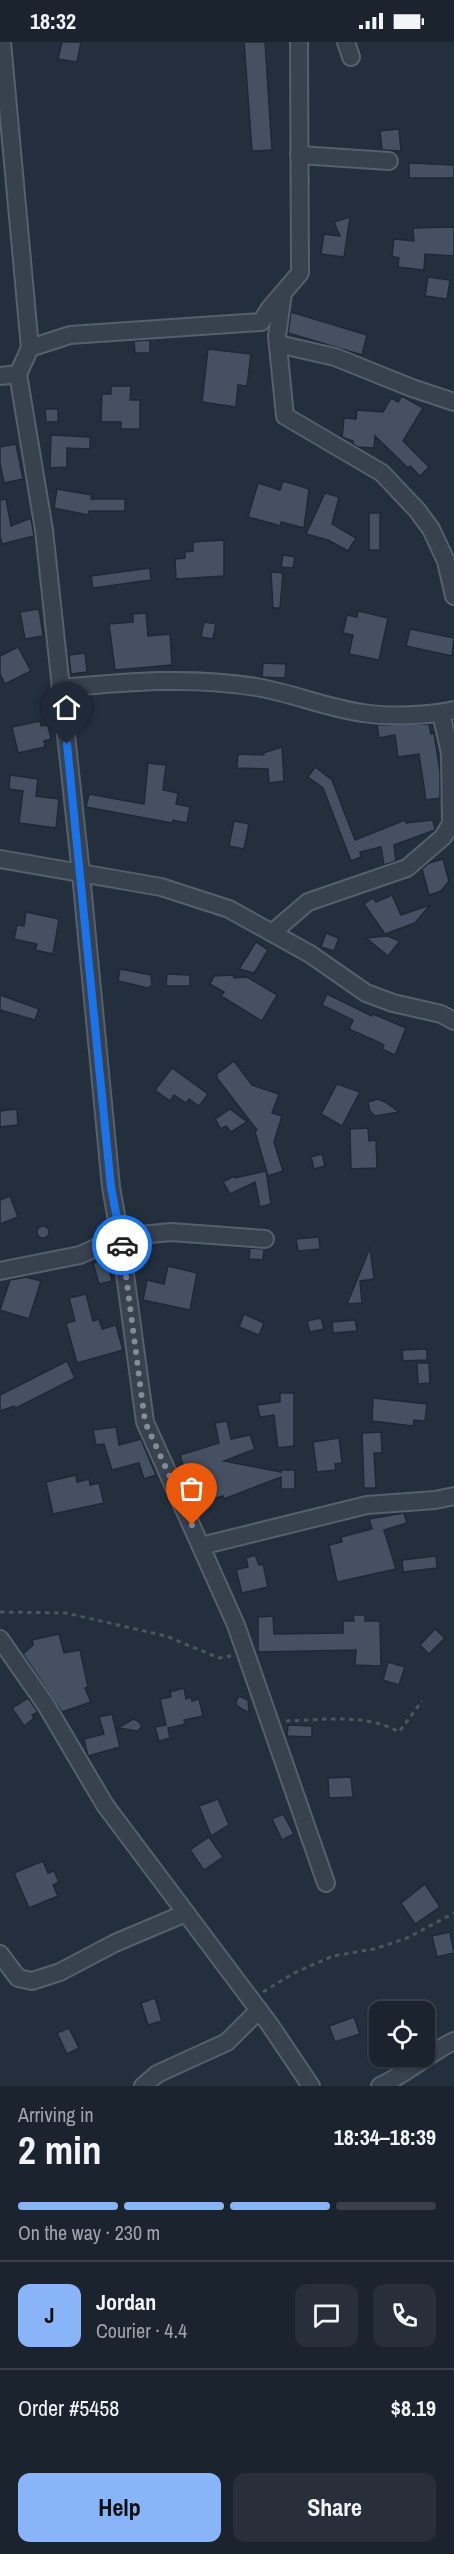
<!DOCTYPE html>
<html lang="en">
<head>
<meta charset="utf-8">
<style>
  :root { --surface:#1b232e; --page:#282f3a; --text:#f1f3f6; --muted:#a0a4aa; --line:#39404a; --accent:#8ab4f8 }
  body { margin:0; font-family:"Archivo Narrow",sans-serif; background:var(--page); color:var(--text); height:100vh; display:flex; flex-direction:column; font-size:22px; white-space:nowrap }
  * { box-sizing:border-box; margin:0 }
  p { font-size:20px; color:var(--muted) }
  .icon { flex:none; width:33px; height:33px; fill:none; stroke:currentColor; stroke-width:2; stroke-linecap:round; stroke-linejoin:round }
  .map { position:relative; height:2044px; overflow:hidden }
  .side { display:flex; flex-direction:column; background:var(--surface); flex:1 }
  .side>* { flex:none }
  .tools { position:absolute; left:369px; top:1959px; display:grid; gap:12px }
  .tools a { display:grid; place-items:center; width:66px; height:66px; border-radius:12px; background:var(--surface); box-shadow:0 2px 4px #0004,0 0 0 2px var(--line); font-size:30px }
  .pin { position:absolute; display:grid; place-items:center; width:51px; height:51px; color:#fff; margin:-62px -26px; border-radius:50% 50% 50% 0; rotate:-45deg; box-shadow:0 0 6px #0007 }
  .pin .icon { rotate:45deg }
  .courier { position:absolute; display:grid; place-items:center; width:60px; height:60px; margin:-30px; border:4px solid #1a73e8; border-radius:50%; background:#fff; color:#222; box-shadow:0 2px 8px #0007 }
  .headline em { font-style:normal; font-weight:700 }
  .headline div { display:flex; flex-direction:column-reverse }
  .headline { display:flex; align-items:center; justify-content:space-between; height:102px; padding:0 18px }
  h1 { font-size:39px; font-weight:700; line-height:45px }
  .bar { display:grid; grid-template-columns:repeat(4,1fr); gap:9px 6px; align-content:center; height:72px; padding:0 18px }
  .bar i { height:8px; border-radius:4px; background:var(--line) }
  .bar .active { background:var(--accent) }
  .bar p { grid-column:span 4 }
  .line { display:flex; align-items:center; gap:15px; padding:0 18px; border-top:2px solid var(--line) }
  .line div { flex:1 }
  .round { display:grid; place-items:center; flex:none; width:63px; height:63px; border-radius:12px; background:var(--page) }
  .button { display:flex; gap:12px; margin-top:auto; padding:12px 18px }
  .button a { flex:1; height:69px; border-radius:12px; background:var(--accent); color:#111; font-size:24px; font-weight:700; line-height:69px; text-align:center }
  .button a+a { background:var(--page); color:var(--text) }
  .status { display:flex; justify-content:space-between; align-items:center; height:42px; padding:0 30px; background:var(--surface); direction:ltr }
  .status svg { height:16px; fill:currentColor }
  .map>svg:first-child { display:block }
</style>
</head>
<body>
<div class="status"><b>18:32</b><svg viewBox="0 0 49 12"><path d="M0 12V9h3v3zM5 12V6h3v6zM10 12V3h3v9zM15 12V0h3v12zM26 1h20v11H26zM47 4h2v5h-2z"/></svg></div>
<div class="map">
<svg width="454" height="2044" viewBox="0 0 454 2044">
  <rect width="100%" height="100%" fill="#242f3e"/>
  <g fill="#455162" stroke="#1f2835" stroke-width="1.5">
    <path d="M62,0h19l-4,20 -19,-3z"/>
    <path d="M244,0h21l7,108 -20,1z"/>
    <path d="M399,87l2,22 -19,-1 -2,-19z"/>
    <path d="M409,121l45,2v13h-45z"/>
    <path d="M350,175l-6,40 -23,-3 3,-20 16,2 -6,-14z"/>
    <path d="M454,185v29l-29,-2 -1,16 -26,-3 1,-9 -7,-2 2,-17 20,2 -1,-13z"/>
    <path d="M428,235l22,3 -3,19 -22,-3z"/>
    <path d="M291,270l76,23 -5,20 -74,-22z"/>
    <path d="M150,298v13h-15l-1,-12z"/>
    <path d="M208,307l43,5 -4,32 -9,-1 -2,22 -34,-5z"/>
    <path d="M111,344h20l-1,14h10v29h-19v-7h-20l1,-28h9z"/>
    <path d="M402,354l21,12 -20,33 26,26 -9,9 -10,-10 -2,2 -33,-32 -1,12 -16,-1 -5,-3v-3l-11,-4 2,-19 12,1 1,-9 26,2 8,-14 7,4z"/>
    <path d="M45,367h13v13h-12z"/>
    <path d="M51,393l39,2v12l-23,-1v19l-17,1z"/>
    <path d="M16,402l7,35 -19,4 -4,-20v-16z"/>
    <path d="M283,439l26,8 -5,39 -23,-6v4l-33,-9 10,-34 22,7z"/>
    <path d="M57,447l35,6 -1,4h34v12h-36l-1,4 -34,-7z"/>
    <path d="M325,451l14,4 -7,27 24,14 -8,13 -20,-11 -22,-6z"/>
    <path d="M6,457l5,27 20,-8 3,18 -32,8 -2,-8v-36z"/>
    <rect x="369" y="471" width="11" height="37"/>
    <path d="M224,498v36l-48,3 -1,-20 10,-1v-6l8,-1v-9z"/>
    <path d="M283,513l12,2 -2,11 -12,-1z"/>
    <path d="M150,526l1,12 -58,8 -2,-12z"/>
    <path d="M271,530l12,1 -3,35h-7z"/>
    <path d="M39,567l4,27 -18,3 -5,-27z"/>
    <path d="M358,569l30,7 -9,42 -30,-6 4,-19 -10,-2 4,-18 10,2z"/>
    <path d="M146,571l2,23 22,-2 2,31 -57,5 -6,-46 24,-2v-8z"/>
    <path d="M204,580l12,2 -3,15 -12,-2z"/>
    <path d="M410,587l44,9 -2,18 -46,-10z"/>
    <path d="M18,605l13,24 -26,13 -5,-10v-18z"/>
    <path d="M85,611l2,19 -16,2 -2,-19z"/>
    <path d="M263,621l23,1 -1,14 -23,-1z"/>
    <path d="M40,679l1,5 7,-1 3,14 -7,2 1,6 -27,6 -6,-26z"/>
    <path d="M429,682l2,10 3,-1 6,39v26l-14,2 -7,-46 -21,3 -3,-22 -16,3 -2,-13z"/>
    <path d="M282,705l2,34 -15,2 -1,-14 -31,-1 1,-14 26,1 -1,-2z"/>
    <path d="M148,721l18,2 -3,25 15,3 -2,11 14,3 -3,16 -14,-3 -1,3 -86,-16 3,-13 55,10z"/>
    <path d="M315,725l17,13 23,60 50,-20 1,3 27,-3 2,10 -41,15 2,16 -12,4 -3,-18 -21,5 1,5 -10,4 -28,-73 -15,-11z"/>
    <path d="M10,733l28,4 -2,17 23,3 -3,29 -37,-5 4,-32 -14,-2z"/>
    <path d="M234,779l15,3 -5,25 -15,-3z"/>
    <path d="M443,817l6,22 -8,10 -12,4 -7,-26 7,-6z"/>
    <path d="M392,853l9,20 29,-10 -15,18 -30,11 -21,-30 9,-6 3,4z"/>
    <path d="M26,870l33,7 -6,35 -18,-4 2,-6 -23,-5 3,-14 7,1z"/>
    <path d="M326,891l13,5 -5,13 -13,-4z"/>
    <path d="M387,894l13,5 -12,15 -22,-18z"/>
    <path d="M256,900l12,8 -14,23 -15,-4z"/>
    <path d="M120,927l31,6 1,10 -4,3 -30,-7z"/>
    <path d="M167,932l23,1v11h-24z"/>
    <path d="M233,933l1,3 13,-1 30,18 -15,26 -41,-25 3,-4 -14,-8 4,-8z"/>
    <path d="M327,952l45,22 1,-2 33,14 -11,27 -13,-6 2,-4 -6,-3 -29,-13 4,-9 -31,-15z"/>
    <path d="M0,953l39,14 -4,11 -35,-10z"/>
    <path d="M234,1019l18,24 27,9 -7,19 10,3 -8,26 9,29 -15,5 -13,-44 2,-2 -40,-52v-4z"/>
    <path d="M172,1026l36,26 -9,12 -10,-7 -3,4 -12,-8 -4,6 -15,-11z"/>
    <path d="M337,1042l23,8 -18,34 -21,-12z"/>
    <path d="M378,1057l7,3 14,10 -24,4 -5,-5 -2,-9z"/>
    <path d="M17,1067l1,16 -18,2v-16z"/>
    <path d="M230,1067l17,13 -16,10 -5,-6 -5,3 -6,-10z"/>
    <path d="M368,1086l1,13 7,-1 1,28 -26,1 -1,-40z"/>
    <path d="M322,1112l3,12 -11,3 -3,-12z"/>
    <path d="M266,1129l5,33 -11,3 -5,-25 -25,12 -7,-12 11,-6 1,2z"/>
    <path d="M10,1154l8,21 -18,7v-24z"/>
    <circle cx="43" cy="1190" r="6"/>
    <path d="M319,1195l1,12 -22,2 -2,-12z"/>
    <path d="M250,1206l14,1 -1,11 -14,-1z"/>
    <path d="M370,1206l4,31 -14,2 2,22 -15,1z"/>
    <path d="M107,1218l5,21 -13,3 -6,-21z"/>
    <path d="M168,1224l29,7 -7,37 -47,-10 4,-20 17,4z"/>
    <path d="M26,1235l15,4 -12,38 -29,-9 10,-30z"/>
    <path d="M86,1252l7,27 6,-2 3,10 14,-4 7,25 -46,13 -11,-40 9,-2 -6,-23z"/>
    <path d="M244,1272l20,9 -5,12 -20,-8z"/>
    <path d="M321,1276l3,11 -14,3 -3,-11z"/>
    <path d="M355,1278l2,11 -24,2 -1,-11z"/>
    <path d="M427,1307v11l-24,1 -1,-11z"/>
    <path d="M67,1319l8,17 -59,30 -2,-2 -14,5v-16z"/>
    <path d="M417,1321h12l1,20 -12,1z"/>
    <path d="M280,1351h14v53l-16,2 -4,-33 -14,2 -3,-12 23,-3z"/>
    <path d="M373,1356l54,6 -2,17 -11,-1 -1,6 -41,-5z"/>
    <path d="M227,1379l4,18 19,-4 5,14 -31,12 57,11v-2h14v19h-14v-12l-57,22 -1,-3 -24,7 -9,-29 -4,1 -6,-20 39,-12 -4,-20z"/>
    <path d="M116,1385l3,18 22,-6 15,36 -12,4 -5,-16 -27,7 -8,-26 -8,1 -3,-15z"/>
    <path d="M381,1390l1,21h-8l2,35h-12l-2,-55z"/>
    <path d="M339,1396l3,25 -7,1 1,6 -19,2 -4,-30z"/>
    <path d="M76,1433l1,7 12,-3 1,6 9,-2 5,20 -51,11 -7,-32z"/>
    <path d="M404,1471l3,10 -23,7 12,39 -59,13 -8,-37 13,-3 -1,-5 31,-8 -3,-10z"/>
    <path d="M255,1513l4,10 4,-1 5,23 -26,6 -6,-23 12,-3 -2,-9z"/>
    <path d="M436,1514l1,12 -34,4 -1,-12z"/>
    <path d="M353,1573h12v6h15l1,45 -26,-1 1,-15 -98,2v-35l15,-1 1,18 69,-1v-12h11z"/>
    <path d="M435,1587l10,9 -16,16 -9,-9z"/>
    <path d="M59,1592l5,19 16,-3 8,37 -3,1 6,14 -29,10 -39,-58 10,-9 -1,-5z"/>
    <path d="M388,1620l17,5 -6,18 -16,-5z"/>
    <path d="M184,1646l2,11 5,-2 1,4 7,-2 4,17 -19,4 1,4 -17,4 2,10 -11,3 -4,-14 11,-2 -6,-26 11,-2 -1,-5z"/>
    <path d="M239,1654l9,4 1,13 -12,-7 -1,-4z"/>
    <path d="M28,1656l10,14 -6,3 2,3 -10,8 -12,-18z"/>
    <path d="M112,1672l8,33 -32,9 -4,-17 20,-5 -5,-17z"/>
    <path d="M133,1677l5,2 4,5 -4,5 -20,-3z"/>
    <path d="M288,1683l24,1v11l-25,-1z"/>
    <path d="M351,1735l2,20 -24,1 -1,-20z"/>
    <path d="M218,1757l11,26 -18,11 -12,-30z"/>
    <path d="M283,1772l11,20 -12,6 -10,-21z"/>
    <path d="M209,1795l14,20 -19,13 -14,-20z"/>
    <path d="M43,1819l5,12 6,-2 5,11 -6,3 5,11 -29,12 -15,-35z"/>
    <path d="M425,1842l15,23 -25,17 -14,-21z"/>
    <path d="M450,1890l4,21 -17,4 -5,-21z"/>
    <path d="M155,1956l7,23 -14,4 -7,-22z"/>
    <path d="M354,1975l6,17 -25,8 -6,-16z"/>
    <path d="M69,1986l10,20 -12,6 -10,-21z"/>
  </g>
  <g fill="none" stroke-linecap="round" stroke-linejoin="round">
    <g stroke="#565f6c" stroke-width="20">
      <g id="street">
        <path d="M2,0l28,306"/>
        <path d="M346,0l5,15"/>
        <path d="M299,113l90,6"/>
        <path d="M283,251l-6,43 8,80 97,57 35,37 14,19 15,32 8,35"/>
        <path d="M278,302l57,13 77,31 42,14"/>
        <path d="M18,332l26,156 37,344 30,313 9,50 25,185 91,203 90,258"/>
        <path d="M0,334l18,-2 12,-26 40,-13 191,-13 9,-14 30,-35 -1,-231"/>
        <path d="M60,646c67,-6 129,-12 196,-1 36,6 71,21 107,26 24,4 67,3 91,-3"/>
        <path d="M0,817l161,28 68,22 81,45 56,39 27,10 48,11 13,7"/>
        <path d="M273,890l35,-30 99,-34 36,-31 8,-13 -1,-71 -9,-40"/>
        <path d="M0,1229l80,-16 40,-18 51,-5 94,7"/>
        <path d="M201,1504l166,-41 68,-5 19,-4"/>
        <path d="M0,1597l46,66 59,100 165,220 41,61"/>
        <path d="M0,1912l18,24 14,3 28,-9 55,-29 71,-30"/>
        <path d="M143,2044l14,-12 70,-32 32,-32"/>
        <path d="M380,2044c26,-12 48,-32 74,-45"/>
      </g>
    </g>
    <g stroke="#44595c" stroke-width="3" stroke-dasharray="4.5 4.5" stroke-linecap="butt">
      <path d="M0,1570l66,1 100,23 53,22 12,-2"/>
      <path d="M286,1679c37,-1 80,-8 113,11l23,-31"/>
      <path d="M263,1950l31,-19 39,-17 41,-7 33,-11 47,-25"/>
    </g>
    <use href="#street" stroke="#38414e" stroke-width="16"/>
  </g>
  <g fill="none" stroke-linecap="round" stroke-linejoin="round">
    <path stroke="#828b98" stroke-width="6" stroke-dasharray="0 10.8" d="M122,1203l23,177 47,103"/>
    <path stroke="#1a73e8" stroke-width="8" d="M67,702l44,443 11,58"/>
  </g>
</svg>
<div class="tools">
<a><svg class="icon" aria-label="locate" viewBox="0 0 24 24"><circle cx="12" cy="12" r="6"/><path d="M12 2v4M12 18v4M2 12h4M18 12h4"/></svg></a>
</div>
<div class="pin" style="left:192px;top:1483px;background:#ea580c"><svg class="icon" aria-label="bag" viewBox="0 0 24 24"><path d="M5 8h14l-1 12H6zM9 8a3 3 0 0 1 6 0"/></svg></div>
<div class="pin" style="left:67px;top:702px;background:#1f2937"><svg class="icon" aria-label="home" viewBox="0 0 24 24"><path d="M3 11l9-7 9 7M6 9v11h12V9"/></svg></div>
<div class="courier" style="left:122px;top:1203px"><svg class="icon" aria-label="car" viewBox="0 0 24 24"><path d="M5 17H2v-5l4-1 3-4h7l3 4 3 1v5h-3M9 17h6M6 11h13"/><circle cx="7" cy="17" r="2"/><circle cx="17" cy="17" r="2"/></svg></div>
</div>
<section class="side">
<div class="headline"><div><h1>2 min</h1><p>Arriving in</p></div><em>18:34–18:39</em></div>
<div class="bar"><i class="active"></i><i class="active"></i><i class="active"></i><i></i><p>On the way · 230 m</p></div>
<div class="line" style="height:108px"><b class="round" style="background:var(--accent);color:#111">J</b><div><b>Jordan</b><p>Courier · 4.4</p></div><a class="round"><svg class="icon" aria-label="chat" viewBox="0 0 24 24"><path d="M4 5h16v11H9l-5 4z"/></svg></a><a class="round"><svg class="icon" aria-label="phone" viewBox="0 0 24 24"><path d="M5 4h4l2 5-3 2q2 4 5 5l2-3 5 2v4C11 20 4 13 5 4z"/></svg></a></div>
<div class="line" style="height:78px"><div>Order #5458</div><b>$8.19</b></div>
<div class="button"><a>Help</a><a>Share</a></div>
</section>
</body>
</html>
